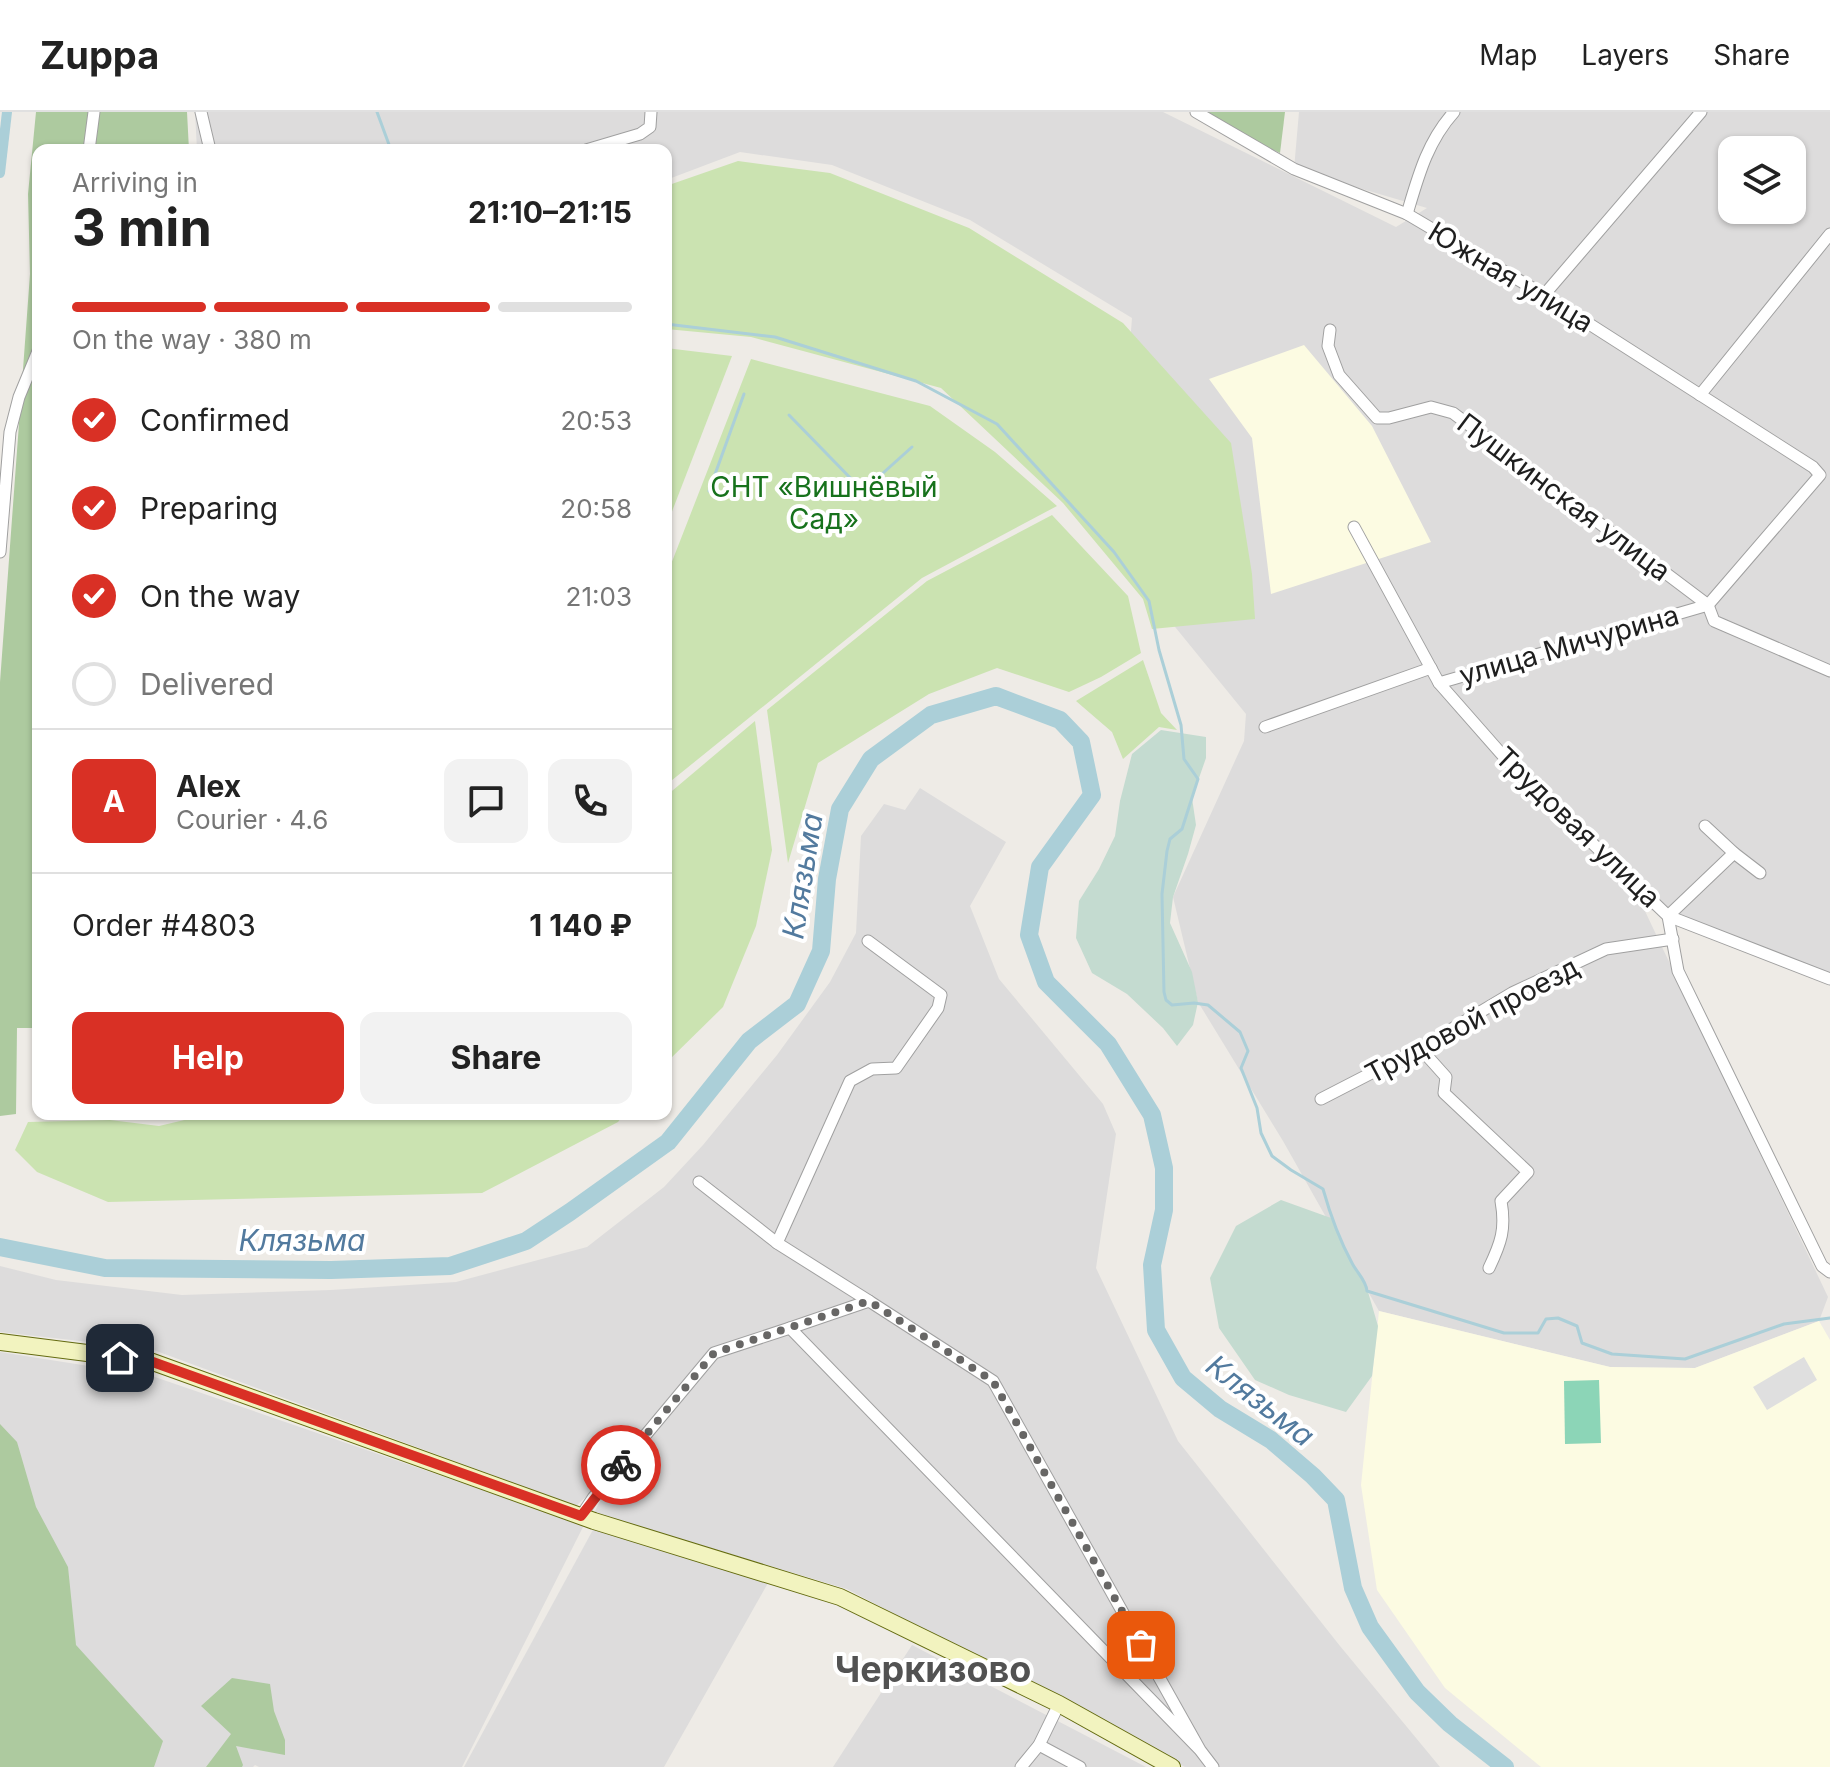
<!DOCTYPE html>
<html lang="en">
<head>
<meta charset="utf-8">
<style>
  :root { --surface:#fff; --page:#f2f2f2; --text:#222; --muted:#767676; --line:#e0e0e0; --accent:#d93025 }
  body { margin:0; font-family:Inter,sans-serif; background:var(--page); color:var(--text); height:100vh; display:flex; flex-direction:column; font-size:30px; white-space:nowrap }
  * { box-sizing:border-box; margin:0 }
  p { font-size:26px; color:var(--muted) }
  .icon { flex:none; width:44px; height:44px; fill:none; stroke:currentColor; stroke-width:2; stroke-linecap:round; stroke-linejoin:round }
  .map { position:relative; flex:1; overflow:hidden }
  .sheet { position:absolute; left:32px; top:32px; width:640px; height:976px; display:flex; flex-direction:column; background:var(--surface); border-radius:16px; box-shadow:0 2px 6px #0004 }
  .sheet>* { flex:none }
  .buttons { position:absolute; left:1718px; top:24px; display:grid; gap:16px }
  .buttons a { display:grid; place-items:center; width:88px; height:88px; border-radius:16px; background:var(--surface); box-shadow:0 2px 6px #0004; font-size:40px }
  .pin { position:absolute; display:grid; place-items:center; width:68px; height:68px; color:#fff; margin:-34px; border-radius:16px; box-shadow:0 4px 12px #0006 }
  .courier { position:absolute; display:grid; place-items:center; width:80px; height:80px; margin:-40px; border:6px solid #d93025; border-radius:50%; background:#fff; color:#222; box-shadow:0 2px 10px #0007 }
  .head em { font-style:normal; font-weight:700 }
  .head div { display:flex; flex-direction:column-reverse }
  .head { display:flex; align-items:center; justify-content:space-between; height:136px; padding:0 40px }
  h1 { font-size:52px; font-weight:700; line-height:60px }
  .bar { display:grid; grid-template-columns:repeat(4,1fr); gap:12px 8px; align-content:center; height:96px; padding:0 40px }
  .bar i { height:10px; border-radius:6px; background:var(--line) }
  .bar .active { background:var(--accent) }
  .bar p { grid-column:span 4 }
  .line { display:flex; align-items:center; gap:20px; padding:0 40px; border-top:2px solid var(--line) }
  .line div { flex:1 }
  .round { display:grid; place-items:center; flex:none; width:84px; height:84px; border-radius:16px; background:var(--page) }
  ol { padding:0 40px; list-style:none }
  li { display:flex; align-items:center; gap:24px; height:88px }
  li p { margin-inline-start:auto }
  li .icon { padding:8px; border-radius:50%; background:var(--accent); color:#fff; stroke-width:4 }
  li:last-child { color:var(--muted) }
  li i { width:44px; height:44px; border:4px solid var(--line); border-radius:50% }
  .action { display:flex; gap:16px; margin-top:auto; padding:16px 40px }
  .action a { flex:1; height:92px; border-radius:16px; background:var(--accent); color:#fff; font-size:32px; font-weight:700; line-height:92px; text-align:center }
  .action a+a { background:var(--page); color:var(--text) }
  header { display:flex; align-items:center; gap:48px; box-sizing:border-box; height:112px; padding:0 40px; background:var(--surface); border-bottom:2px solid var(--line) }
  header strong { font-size:38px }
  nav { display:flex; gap:44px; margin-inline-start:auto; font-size:28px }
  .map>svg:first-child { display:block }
</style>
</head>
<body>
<header>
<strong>Zuppa</strong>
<nav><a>Map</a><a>Layers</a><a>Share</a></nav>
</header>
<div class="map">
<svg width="1830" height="1655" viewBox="0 0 1830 1655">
  <rect width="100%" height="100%" fill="#eeebe6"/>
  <g fill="#dddcdc" fill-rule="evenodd">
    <path d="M195,0h968l233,115 31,-19 -133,-39 5,-57h531v863l-153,-60 -33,-6 184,388 -9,24 -124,47 -85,-1 -231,-56 -96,-170 -85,-139 -25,-105 71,-156 2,-27 -132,-162 18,-234 -162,-98 -138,-55 -92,-13 -74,28v-30h-469zM1732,38h60v60h-60z"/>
    <path d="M920,676l86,54 -36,64 29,73 104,125 13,30 -20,134 82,173 162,205 100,121h-255l-338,-178 -253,-76 6,-12 -13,-5 -11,10 -425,-157 -151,-17v-66l56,14 126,15 149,-5 125,-8 131,-35 77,-60 39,-42 74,-90 53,-73 26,-49 5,-97 23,-32 21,6z"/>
    <path d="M0,1240l152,24 432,149 -122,242h-203l-4,-2 -2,2h-253z"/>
    <path d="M595,1414l173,57 -104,184h-200z"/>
    <path d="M912,1533l234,122h-313z"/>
  </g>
  <g fill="#fcfbe2">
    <path d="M1304,233l68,81 59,116 -160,52 -19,-156 -43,-59z"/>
    <path d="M1379,1199l231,56 85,1 124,-47 11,19v427h-289l-96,-79 -68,-98 -16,-105z"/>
  </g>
  <g fill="#cbe3b1">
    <path d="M738,49l92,12 139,55 154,95 108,120 21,131 3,45 -103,10 -9,-30 -80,-96 -122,-115 -190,-51 -85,-8v-143z"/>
    <path d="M666,236l66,8 -66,171z"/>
    <path d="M751,247l179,47 65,46 62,54 -135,72 -256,207v-208z"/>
    <path d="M1052,403l76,81 13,57 -40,24 -32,15 -72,-24 -68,26 -111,69 -30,100 -21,-153 160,-129z"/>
    <path d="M1143,548l18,53 16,17 -18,-3 -36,32 -11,-27 -36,-31z"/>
    <path d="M755,609l17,129 -16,76 -33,81 -57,56v-267z"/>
    <path d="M210,1002h414l-6,8 -136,71 -374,9 -71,-30 -22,-22 13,-28 82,-2 49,6z"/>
  </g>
  <g fill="#adca9f">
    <path d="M36,0h151l2,38h-151v878h-21l-1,86 -16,2v-434l30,-408 -2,-80z"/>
    <path d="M1195,0h90l-5,41z"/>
    <path d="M0,1312l17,18 19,65 32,60 8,78 87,96 -9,26h-154z"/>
    <path d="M232,1566l38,6 4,27 11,29v15l-49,-9 7,19 -1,2h-36l25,-33 -30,-28z"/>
  </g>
  <g fill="#c4dbd0">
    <path d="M1161,618l45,7v21l-14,40 4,27 -8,29 -15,43 -3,26 22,49 6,30 -5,23 -16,21 -14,-18 -36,-34 -35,-21 -16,-35 3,-37 20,-32 16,-33 5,-35 12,-47z"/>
    <path d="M1281,1088l50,18 21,45 14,22 12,41 -6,50 -26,36 -57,-17 -34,-15 -36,-52 -9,-50 26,-52z"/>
  </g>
  <path fill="#8cd5b7" d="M1599,1268l2,63 -36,1 -1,-63z"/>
  <path fill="#dfdfdf" d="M1804,1245l13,23 -50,30 -14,-23z"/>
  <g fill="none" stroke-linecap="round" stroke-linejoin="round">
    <g stroke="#abcfd8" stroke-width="3">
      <path d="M377,0l14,38"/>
      <path d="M666,212l109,13 141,44 81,43 117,128 35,49 10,49 22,75 3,34 14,20 -16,50 -12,10 -3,12 -5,43 2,98 2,8 6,5 22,-2 14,2 32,27 8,19 -7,17 16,40 4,25 11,23 19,14 32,19c7,25 16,50 29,74 5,10 14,17 15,28l137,42h34l8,-14 12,-1 19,8 5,17 30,11 73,5 99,-35 46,-6"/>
      <path d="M789,303l74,76 49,-44"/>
      <path d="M709,379l35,-97"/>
    </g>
    <path stroke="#abcfd8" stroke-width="10" d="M0,61l7,-61"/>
    <path stroke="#abcfd8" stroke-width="18" d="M0,1135l105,21 226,2 119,-4 76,-25 44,-29 98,-70 81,-101 48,-37 24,-53 6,-72 13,-70 31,-50 60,-44 65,-19 64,24 21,22 11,53 -52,72 -11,68 17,47 62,62 44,71 12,53v42l-12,55 4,65 27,48 37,31 51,31 42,36 23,24 17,88 17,39 47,65 33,32 55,43"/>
    <g stroke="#a0a0a0" stroke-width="13">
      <g id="street">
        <path d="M201,0l9,38"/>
        <path d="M1196,0l98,57 113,45 137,81 269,172 7,8 -112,130 -269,78"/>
        <path d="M89,38l5,-38"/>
        <path d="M586,38l54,-16 10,-7 1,-15"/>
        <path d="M1407,102c11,-37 20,-72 47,-102"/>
        <path d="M1544,183l157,-183"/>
        <path d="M1330,218l-2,16 11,29 38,43h12l42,-11 22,6 255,192 6,16 116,50"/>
        <path d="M1700,283l130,-161"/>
        <path d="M1354,415l85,156 73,83 156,150 10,55 144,295 8,6"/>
        <path d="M0,440l10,-120 9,-35 19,-46"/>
        <path d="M1265,615l166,-59"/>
        <path d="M1705,714l29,27 26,20"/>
        <path d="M1668,804l162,63"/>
        <path d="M1668,804l66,-63"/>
        <path d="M868,829l73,54 -3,13 -42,60 -24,1 -22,12 -73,162 92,58"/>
        <path d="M1420,936l26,29 -2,16 84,79 -27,29c5,28 0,42 -12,67"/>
        <path d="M1321,987l99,-51 92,-55 94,-44 67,-10"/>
        <path d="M699,1070l78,61"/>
        <path d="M581,1404l12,-18 121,-145 76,-25"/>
        <path d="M1039,1633l41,22"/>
        <path d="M1200,1638l-207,-369 -124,-80 -79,27 410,422 13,17"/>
        <path d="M1021,1655l18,-22 20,-41"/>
      </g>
    </g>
    <g stroke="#646b10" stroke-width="18">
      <path id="secondary" d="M0,1230l150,19 444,160 246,76 219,107 113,63"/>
    </g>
    <use href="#street" stroke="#fff" stroke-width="11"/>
    <use href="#secondary" stroke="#f2f3bf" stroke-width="16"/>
  </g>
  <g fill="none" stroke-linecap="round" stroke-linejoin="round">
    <path stroke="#676665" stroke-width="8" stroke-dasharray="0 14.4" d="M621,1353l93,-112 155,-52 124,80 148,264"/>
    <path stroke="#d93025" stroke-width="10" d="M120,1246l30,3 431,155 40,-51"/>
  </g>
  <g text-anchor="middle" stroke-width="8" stroke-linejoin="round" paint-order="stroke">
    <g font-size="28" fill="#1f1f1f" stroke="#fff">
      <text transform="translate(1511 165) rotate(31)" y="10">Южная улица</text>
      <text transform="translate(1564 385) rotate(37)" y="10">Пушкинская улица</text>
      <text transform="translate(1569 533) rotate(-16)" y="10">улица Мичурина</text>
      <text transform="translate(1578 715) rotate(44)" y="10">Трудовая улица</text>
      <text transform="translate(1472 908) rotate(-28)" y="10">Трудовой проезд</text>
    </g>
    <g font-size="28" fill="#17721c" stroke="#fff">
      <text x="824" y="385">СНТ «Вишнёвый<tspan x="824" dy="32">Сад»</tspan></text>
    </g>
    <g font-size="30" font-style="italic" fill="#527a9e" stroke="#fff">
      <text transform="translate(803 764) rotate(-81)" y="10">Клязьма</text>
      <text x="302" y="1139">Клязьма</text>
      <text transform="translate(1260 1289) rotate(38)" y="10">Клязьма</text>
    </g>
    <g font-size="36" font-weight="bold" fill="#525252" stroke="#fff">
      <text x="933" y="1570">Черкизово</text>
    </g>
  </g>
</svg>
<div class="buttons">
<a><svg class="icon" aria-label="layers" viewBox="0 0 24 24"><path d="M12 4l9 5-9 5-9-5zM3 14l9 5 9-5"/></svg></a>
</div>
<div class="pin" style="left:1141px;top:1533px;background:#ea580c"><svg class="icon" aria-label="bag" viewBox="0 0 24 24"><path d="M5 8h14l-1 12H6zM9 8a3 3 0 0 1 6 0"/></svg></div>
<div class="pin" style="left:120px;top:1246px;background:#1f2937"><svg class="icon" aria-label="home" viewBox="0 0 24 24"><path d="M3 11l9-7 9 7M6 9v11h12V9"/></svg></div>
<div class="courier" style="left:621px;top:1353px"><svg class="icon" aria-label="bike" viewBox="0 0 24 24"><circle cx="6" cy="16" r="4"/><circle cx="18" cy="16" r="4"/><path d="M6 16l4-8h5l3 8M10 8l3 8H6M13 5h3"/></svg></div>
<section class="sheet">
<div class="head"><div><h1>3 min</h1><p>Arriving in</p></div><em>21:10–21:15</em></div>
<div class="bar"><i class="active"></i><i class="active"></i><i class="active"></i><i></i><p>On the way · 380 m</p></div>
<ol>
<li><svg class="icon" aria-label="check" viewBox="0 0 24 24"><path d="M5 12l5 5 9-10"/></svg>Confirmed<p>20:53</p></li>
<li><svg class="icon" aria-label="check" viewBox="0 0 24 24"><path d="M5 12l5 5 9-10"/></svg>Preparing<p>20:58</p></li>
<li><svg class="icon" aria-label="check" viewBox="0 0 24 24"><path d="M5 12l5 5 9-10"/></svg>On the way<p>21:03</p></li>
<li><i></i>Delivered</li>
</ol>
<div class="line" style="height:144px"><b class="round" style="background:var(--accent);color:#fff">A</b><div><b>Alex</b><p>Courier · 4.6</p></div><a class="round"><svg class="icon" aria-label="chat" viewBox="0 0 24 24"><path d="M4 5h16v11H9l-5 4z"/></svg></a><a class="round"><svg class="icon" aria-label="phone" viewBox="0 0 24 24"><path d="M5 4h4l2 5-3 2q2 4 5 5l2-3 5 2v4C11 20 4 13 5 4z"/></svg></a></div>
<div class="line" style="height:104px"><div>Order #4803</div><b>1 140 ₽</b></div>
<div class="action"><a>Help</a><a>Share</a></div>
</section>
</div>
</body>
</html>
